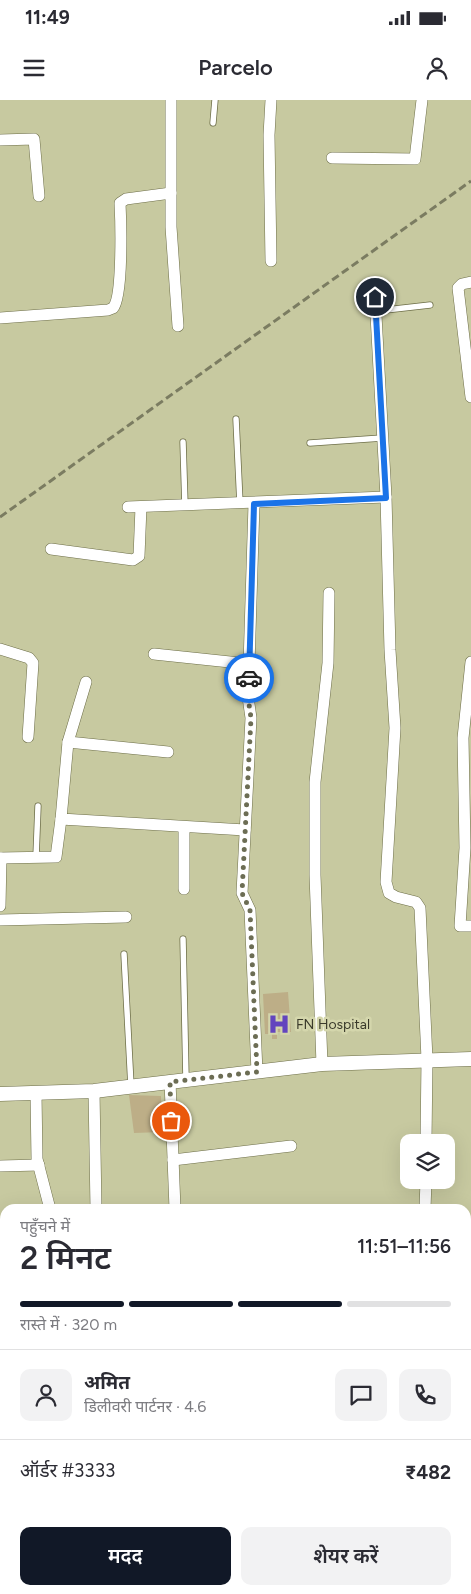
<!DOCTYPE html>
<html lang="hi">
<head>
<meta charset="utf-8">
<style>
  :root { --surface:#fff; --page:#f2f2f3; --text:#2b2b33; --muted:#7c7c81; --line:#e1e1e2; --accent:#111827 }
  body { margin:0; font-family:Figtree,"Noto Sans Devanagari",sans-serif; background:var(--page); color:var(--text); height:100vh; display:flex; flex-direction:column; font-size:19px; white-space:nowrap }
  * { box-sizing:border-box; margin:0 }
  p { font-size:16px; color:var(--muted) }
  .icon { flex:none; width:28px; height:28px; fill:none; stroke:currentColor; stroke-width:2; stroke-linecap:round; stroke-linejoin:round }
  .map { position:relative; flex:1; overflow:hidden }
  .panel { position:absolute; left:0px; top:1104px; width:471px; height:391px; display:flex; flex-direction:column; background:var(--surface); border-radius:15px 15px 0 0; box-shadow:0 5px 20px #0002 }
  .panel>* { flex:none }
  .controls { position:absolute; left:400px; top:1034px; display:grid; gap:10px }
  .controls a { display:grid; place-items:center; width:55px; height:55px; border-radius:10px; background:var(--surface); box-shadow:0 5px 20px #0002; font-size:25px }
  .pin { position:absolute; display:grid; place-items:center; width:42px; height:42px; color:#fff; margin:-21px; border:2px solid #fff; border-radius:50%; box-shadow:0 1px 5px #0007 }
  .courier { position:absolute; display:grid; place-items:center; width:50px; height:50px; margin:-25px; border:4px solid #1a73e8; border-radius:50%; background:#fff; color:#222; box-shadow:0 1px 6px #0007 }
  .head em { font-style:normal; font-weight:600 }
  .head div { display:flex; flex-direction:column-reverse }
  .head { display:flex; align-items:center; justify-content:space-between; height:85px; padding:0 20px }
  h1 { font-size:32px; font-weight:600; line-height:38px }
  .bar { display:grid; grid-template-columns:repeat(4,1fr); gap:8px 5px; align-content:center; height:60px; padding:0 20px }
  .bar i { height:6px; border-radius:4px; background:var(--line) }
  .bar .selected { background:var(--accent) }
  .bar p { grid-column:span 4 }
  .line { display:flex; align-items:center; gap:12px; padding:0 20px; border-top:1px solid var(--line) }
  .line div { flex:1 }
  .round { display:grid; place-items:center; flex:none; width:52px; height:52px; border-radius:10px; background:var(--page) }
  .cta { display:flex; gap:10px; margin-top:auto; padding:10px 20px }
  .cta a { flex:1; height:58px; border-radius:10px; background:var(--accent); color:#fff; font-size:20px; font-weight:600; line-height:58px; text-align:center }
  .cta a+a { background:var(--page); color:var(--text) }
  .status { display:flex; justify-content:space-between; align-items:center; height:35px; padding:0 25px; background:var(--surface); direction:ltr }
  .status svg { height:14px; fill:currentColor }
  header { display:flex; justify-content:space-between; align-items:center; height:65px; padding:0 20px; background:var(--surface); font-size:22px; font-weight:600 }
  .map>svg:first-child { display:block }
</style>
</head>
<body>
<div class="status"><b>11:49</b><svg viewBox="0 0 49 12"><path d="M0 12V9h3v3zM5 12V6h3v6zM10 12V3h3v9zM15 12V0h3v12zM26 1h20v11H26zM47 4h2v5h-2z"/></svg></div>
<header><svg class="icon" aria-label="menu" viewBox="0 0 24 24"><path d="M4 6h16M4 12h16M4 18h16"/></svg>Parcelo<svg class="icon" aria-label="person" viewBox="0 0 24 24"><circle cx="12" cy="8" r="4"/><path d="M4 21q1-7 8-7t8 7"/></svg></header>
<div class="map">
<svg width="471" height="1494" viewBox="0 0 471 1494">
  <rect width="100%" height="100%" fill="#c7c9a0"/>
  <g fill="#bdae87">
    <path d="M288,892l3,40h-14v7h-5v-5h-7l-2,-40z"/>
    <path d="M129,995l32,1 1,36 -28,1z"/>
  </g>
  <g fill="none" stroke-linecap="round" stroke-linejoin="round">
    <g stroke="#6d6e48" stroke-width="7">
      <g id="service">
        <path d="M213,23l2,-23"/>
        <path d="M377,211l53,-6"/>
        <path d="M236,319l4,85"/>
        <path d="M183,342l2,64"/>
        <path d="M310,343l72,-5"/>
        <path d="M36,757l2,-51"/>
        <path d="M183,839l3,140"/>
        <path d="M124,854l7,132"/>
      </g>
    </g>
    <g stroke="#6d6e48" stroke-width="12">
      <g id="minor">
        <path d="M171,0v127l7,99"/>
        <path d="M271,0l-2,35 2,126"/>
        <path d="M0,40l34,-1 5,57"/>
        <path d="M332,58l83,1 7,-59"/>
        <path d="M471,182l-9,2 -4,4 13,109"/>
        <path d="M375,197l11,200 4,153 5,78 -9,154 3,11 7,4 20,5 4,6 7,151 -1,83"/>
        <path d="M0,218l108,-8 5,-2c10,-11 8,-86 7,-105l6,-4 45,-6"/>
        <path d="M254,404l-6,193 3,21 -9,175 8,17 7,162"/>
        <path d="M128,407l258,-10"/>
        <path d="M51,449l82,11 6,-4 2,-49"/>
        <path d="M0,549l29,9 4,5 -5,74"/>
        <path d="M154,554l95,10"/>
        <path d="M471,562l-8,76 2,110 -5,78h11"/>
        <path d="M86,582l-18,60 -7,77 184,11"/>
        <path d="M68,642l100,10"/>
        <path d="M0,758l56,-1 5,-38"/>
        <path d="M184,789v-62"/>
        <path d="M0,806l1,-48"/>
        <path d="M0,820l126,-3"/>
        <path d="M322,964l-7,-189v-93l13,-119 1,-70"/>
        <path d="M170,981l5,128"/>
        <path d="M94,991l2,118"/>
        <path d="M36,994l1,65 13,50"/>
        <path d="M173,1060l118,-14"/>
        <path d="M0,1066l39,-1"/>
        <path d="M425,1109l1,-29"/>
        <path d="M0,1141h5"/>
        <path d="M0,1270h5"/>
        <path d="M466,1353l5,-78 -4,-35"/>
        <path d="M0,1406h5"/>
        <path d="M48,1490l1,4"/>
        <path d="M112,1490l1,4"/>
        <path d="M176,1490v4"/>
        <path d="M249,1490v4"/>
        <path d="M390,1490l22,4"/>
        <path d="M271,1494l10,-4"/>
        <path d="M456,1494l1,-4"/>
      </g>
    </g>
    <g stroke="#6d6e48" stroke-width="15">
      <path id="tertiary" d="M0,994l94,-3 228,-27 149,-5"/>
    </g>
    <use href="#service" stroke="#fff" stroke-width="5.5"/>
    <use href="#minor" stroke="#fff" stroke-width="11"/>
    <use href="#tertiary" stroke="#fff" stroke-width="14"/>
    <path stroke="#7b7c61" stroke-width="3" stroke-dasharray="8 4" stroke-linecap="butt" d="M0,417l471,-336"/>
  </g>
  <g fill="none" stroke-linecap="round" stroke-linejoin="round">
    <path stroke="#6c6d54" stroke-width="5" stroke-dasharray="0 9" d="M171,1021l-1,-39 87,-10 -7,-162 -8,-17 9,-175 -3,-21 1,-19"/>
    <path stroke="#1a73e8" stroke-width="6" d="M249,578l5,-174 132,-6 -11,-201"/>
  </g>
  <defs>
    <g id="hospital-bare" transform="scale(1.725)"><path d="M-5-5h3v3.5h4V-5h3V5h-3V1.5h-4V5h-3Z" fill="#6345be" stroke="#d4d6ac" stroke-width="2.5" paint-order="stroke"/></g>
  </defs>
  <g fill-rule="evenodd">
    <use href="#hospital-bare" x="279" y="924"/>
  </g>
  <g text-anchor="middle" stroke-width="5" stroke-linejoin="round" paint-order="stroke">
    <g font-size="14" fill="#3b3b2b" stroke="#d4d6ac" text-anchor="start">
      <text x="296" y="929">FN Hospital</text>
    </g>
  </g>
</svg>
<div class="controls">
<a><svg class="icon" aria-label="layers" viewBox="0 0 24 24"><path d="M12 4l9 5-9 5-9-5zM3 14l9 5 9-5"/></svg></a>
</div>
<div class="pin" style="left:171px;top:1021px;background:#ea580c"><svg class="icon" aria-label="bag" viewBox="0 0 24 24"><path d="M5 8h14l-1 12H6zM9 8a3 3 0 0 1 6 0"/></svg></div>
<div class="pin" style="left:375px;top:197px;background:#1f2937"><svg class="icon" aria-label="home" viewBox="0 0 24 24"><path d="M3 11l9-7 9 7M6 9v11h12V9"/></svg></div>
<div class="courier" style="left:249px;top:578px"><svg class="icon" aria-label="car" viewBox="0 0 24 24"><path d="M5 17H2v-5l4-1 3-4h7l3 4 3 1v5h-3M9 17h6M6 11h13"/><circle cx="7" cy="17" r="2"/><circle cx="17" cy="17" r="2"/></svg></div>
<section class="panel">
<div class="head"><div><h1>2 मिनट</h1><p>पहुँचने में</p></div><em>11:51–11:56</em></div>
<div class="bar"><i class="selected"></i><i class="selected"></i><i class="selected"></i><i></i><p>रास्ते में · 320 m</p></div>
<div class="line" style="height:90px"><a class="round"><svg class="icon" aria-label="person" viewBox="0 0 24 24"><circle cx="12" cy="8" r="4"/><path d="M4 21q1-7 8-7t8 7"/></svg></a><div><b>अमित</b><p>डिलीवरी पार्टनर · 4.6</p></div><a class="round"><svg class="icon" aria-label="chat" viewBox="0 0 24 24"><path d="M4 5h16v11H9l-5 4z"/></svg></a><a class="round"><svg class="icon" aria-label="phone" viewBox="0 0 24 24"><path d="M5 4h4l2 5-3 2q2 4 5 5l2-3 5 2v4C11 20 4 13 5 4z"/></svg></a></div>
<div class="line" style="height:65px"><div>ऑर्डर #3333</div><b>₹482</b></div>
<div class="cta"><a>मदद</a><a>शेयर करें</a></div>
</section>
</div>
</body>
</html>
